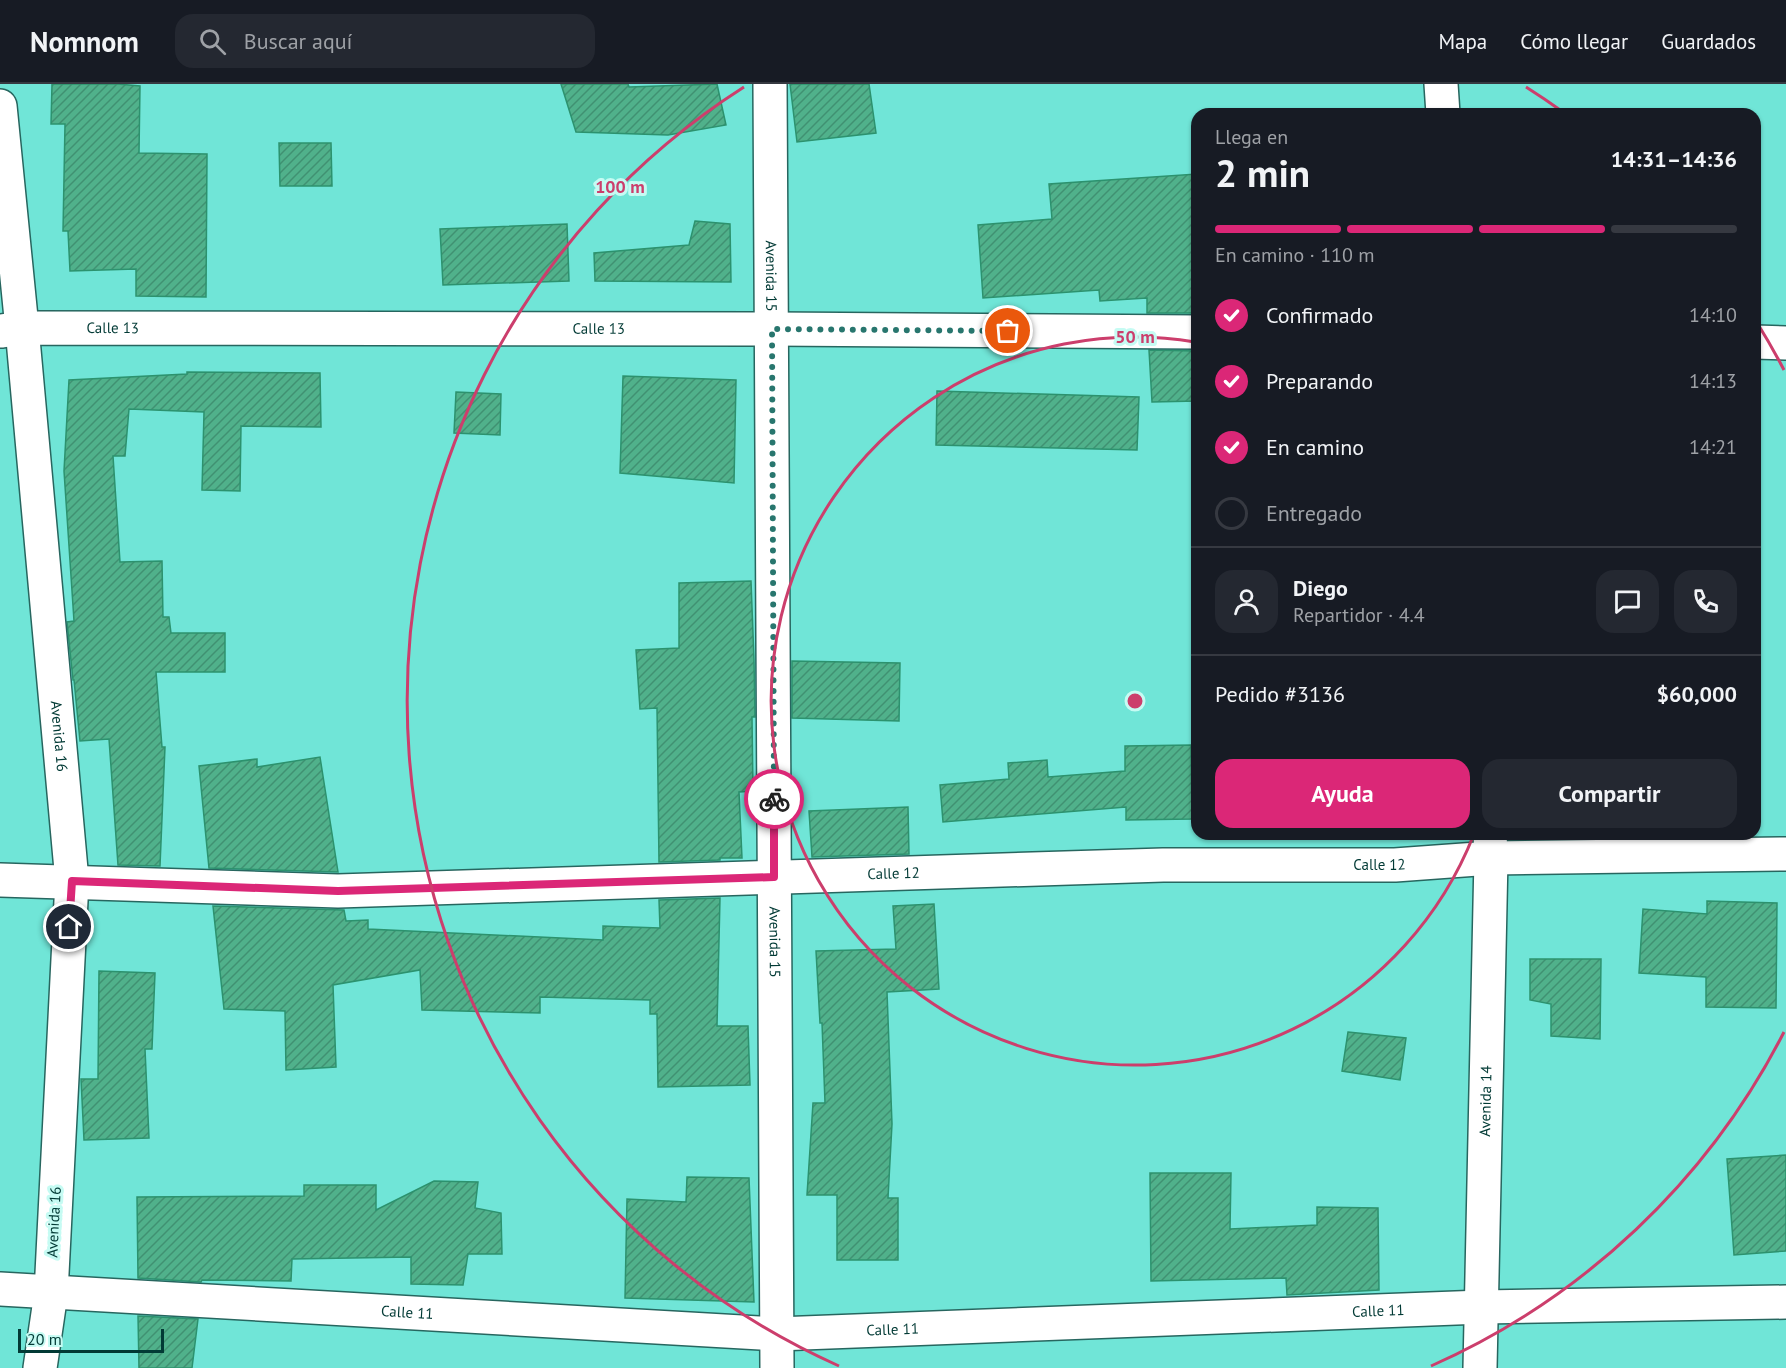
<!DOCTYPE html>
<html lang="es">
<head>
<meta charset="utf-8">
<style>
  :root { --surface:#171b24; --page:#242831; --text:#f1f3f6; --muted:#9ea1a6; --line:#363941; --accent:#db2777 }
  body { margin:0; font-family:"PT Sans",sans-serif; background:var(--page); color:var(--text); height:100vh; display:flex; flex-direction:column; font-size:22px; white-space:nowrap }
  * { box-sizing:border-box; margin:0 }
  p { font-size:20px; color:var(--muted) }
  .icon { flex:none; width:33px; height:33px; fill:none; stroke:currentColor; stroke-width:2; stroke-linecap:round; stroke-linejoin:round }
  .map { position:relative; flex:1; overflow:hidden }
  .side { position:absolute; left:1191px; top:24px; width:570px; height:732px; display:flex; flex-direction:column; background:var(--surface); border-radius:18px; box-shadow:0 2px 4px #0004 }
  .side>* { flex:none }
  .scale { position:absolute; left:18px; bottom:15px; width:146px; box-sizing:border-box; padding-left:6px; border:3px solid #023a35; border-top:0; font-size:16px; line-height:21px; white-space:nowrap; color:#023a35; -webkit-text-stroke:4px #c6fbf3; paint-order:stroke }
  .pin { position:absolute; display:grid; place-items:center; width:51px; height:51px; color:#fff; margin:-26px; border:3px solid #fff; border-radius:50%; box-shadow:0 2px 6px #0007 }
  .courier { position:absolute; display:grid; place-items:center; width:60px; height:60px; margin:-30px; border:4px solid #db2777; border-radius:50%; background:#fff; color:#222; box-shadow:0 2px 8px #0007 }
  .summary em { font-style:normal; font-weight:600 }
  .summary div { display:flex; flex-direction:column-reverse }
  .summary { display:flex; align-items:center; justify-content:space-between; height:102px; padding:0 24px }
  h1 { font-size:39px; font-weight:600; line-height:45px }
  .bar { display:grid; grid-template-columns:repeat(4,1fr); gap:9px 6px; align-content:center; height:72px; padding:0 24px }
  .bar i { height:8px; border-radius:4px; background:var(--line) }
  .bar .selected { background:var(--accent) }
  .bar p { grid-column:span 4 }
  .line { display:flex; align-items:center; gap:15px; padding:0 24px; border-top:2px solid var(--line) }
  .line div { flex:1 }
  .round { display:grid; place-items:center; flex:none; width:63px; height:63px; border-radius:18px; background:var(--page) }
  ol { padding:0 24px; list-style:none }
  li { display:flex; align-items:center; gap:18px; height:66px }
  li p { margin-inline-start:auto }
  li .icon { padding:6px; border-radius:50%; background:var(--accent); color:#fff; stroke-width:4 }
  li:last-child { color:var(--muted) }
  li i { width:33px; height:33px; border:3px solid var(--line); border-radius:50% }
  .button { display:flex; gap:12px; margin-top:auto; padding:12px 24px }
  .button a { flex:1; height:69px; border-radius:18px; background:var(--accent); color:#fff; font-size:24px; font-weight:600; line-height:69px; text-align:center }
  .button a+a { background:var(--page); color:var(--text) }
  header { display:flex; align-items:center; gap:36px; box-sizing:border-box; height:84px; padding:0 30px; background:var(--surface); border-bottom:2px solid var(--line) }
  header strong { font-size:28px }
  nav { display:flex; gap:33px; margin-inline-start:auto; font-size:21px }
  .search { width:420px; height:54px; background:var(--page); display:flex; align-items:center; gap:15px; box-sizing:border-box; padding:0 21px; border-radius:18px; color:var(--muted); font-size:22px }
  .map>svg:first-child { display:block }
</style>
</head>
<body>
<header>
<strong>Nomnom</strong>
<div class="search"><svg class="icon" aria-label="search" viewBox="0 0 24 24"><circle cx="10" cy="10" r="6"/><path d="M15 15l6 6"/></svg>Buscar aquí</div>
<nav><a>Mapa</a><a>Cómo llegar</a><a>Guardados</a></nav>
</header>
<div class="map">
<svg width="1786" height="1284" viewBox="0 0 1786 1284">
  <defs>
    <pattern id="building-hatch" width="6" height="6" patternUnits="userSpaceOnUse" patternTransform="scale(1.5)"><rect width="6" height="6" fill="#50b18b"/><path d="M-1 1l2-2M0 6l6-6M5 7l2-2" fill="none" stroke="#409172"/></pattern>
  </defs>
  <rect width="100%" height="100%" fill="#70e5d7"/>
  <g fill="url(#building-hatch)" stroke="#2c926e" stroke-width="1.5">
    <path d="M52,0h66l22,2 -1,67 68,1 -1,143 -70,-1v-27l-66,2 -2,-40h-5l2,-107h-14z"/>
    <path d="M561,0h67l1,3 88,-3 9,41 -58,10 -92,-3z"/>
    <path d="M790,0h79l7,49 -79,9z"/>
    <path d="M279,59h52l1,43h-52z"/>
    <path d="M1197,90v139h-50v-15l-47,3 -1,-11 -116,8 -5,-73 74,-6 -3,-35z"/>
    <path d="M695,137l35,3 1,58 -136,-1 -1,-28 95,-8z"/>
    <path d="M567,140l2,57 -126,4 -3,-56z"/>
    <path d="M1149,266l48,1v50l-45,1z"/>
    <path d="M187,288l133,1 1,54 -80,-1 -1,65 -38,-1 2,-78 -75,-3 -4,47h-12l7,106 42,-1 1,56h6l2,16h54v39h-69l6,75h3l-5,119 -42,-1 -9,-126 -29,2 -6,-61h-1l-6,-58 7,-1 -10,-150 5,-91 118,-6z"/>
    <path d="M623,292l113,4 -2,103 -114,-10z"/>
    <path d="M937,307l202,6 -2,53 -201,-5z"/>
    <path d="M456,308l45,2 -1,41 -46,-2z"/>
    <path d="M751,497l3,79 1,57h-3l1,74 -14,1 3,66h-22v2l-61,2 -2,-154 -17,1 -4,-59 43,-2v-65z"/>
    <path d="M792,577l108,2 -1,58 -107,-3z"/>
    <path d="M1191,661l1,74 -66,1v-13l-183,15 -3,-37 69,-6 -1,-16 39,-3 1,17 77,-6v-25z"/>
    <path d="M320,673l18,115 -129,-4 -10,-102 58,-7v8z"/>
    <path d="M908,723l1,47 -97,3 -3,-46z"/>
    <path d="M720,814l-3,128h31l2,59 -92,2 -1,-73h-7v-14l-110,-3v16l-118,-3 -2,-40 -87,15 3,82 -50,3 -1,-59 -61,-2 -11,-103 131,4 2,11 22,-1v9l235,11v-14l57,2 -1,-28z"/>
    <path d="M1707,817l70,2 -1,105 -70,-1v-30l-67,-4 4,-64 64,5z"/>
    <path d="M934,820l5,85 -52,3 5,132 -4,74h10v62h-61v-65h-30l6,-92h12l-3,-80h-2l-4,-72 80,-2 -3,-43z"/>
    <path d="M1530,875h71l-1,80 -49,-3v-32l-21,-4z"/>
    <path d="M99,887l56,2 -3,76h-7l4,89 -65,2 -3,-61h17z"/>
    <path d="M1348,948l58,6 -6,42 -58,-9z"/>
    <path d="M1786,1071v96l-52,4 -7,-96z"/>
    <path d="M1150,1089h81l-1,56 87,-4v-18l61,1 1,82 -92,5 -1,-17 -135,3z"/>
    <path d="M687,1093l62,1 5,124 -129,-4 2,-99 59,3z"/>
    <path d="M434,1097l44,1 -3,26 26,5 1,41h-34l-5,31 -52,-1v-27l-119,2 -1,22 -89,-1 -1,2 -63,-4 -1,-81 167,-1v-11h72v25z"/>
    <path d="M138,1232l60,3 -6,49h-53z"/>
  </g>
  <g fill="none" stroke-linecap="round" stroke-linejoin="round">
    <g stroke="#27665f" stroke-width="36">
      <g id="minor">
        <path id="s1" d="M770,0l7,1284"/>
        <path d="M1441,0l2,30"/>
        <path id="s2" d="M0,22l22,222 50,553 -21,412 -11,75"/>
        <path id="s3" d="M2,247l20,-3 750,1 425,3"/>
        <path d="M1755,258l31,1"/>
        <path id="s4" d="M0,796l338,11 825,-26h232l96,-7 295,-4"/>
        <path id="s5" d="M0,1205l777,45 705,-27 304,-5"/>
        <path id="s6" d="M1480,1284l11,-510 -1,-24"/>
      </g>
    </g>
    <use href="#minor" stroke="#fff" stroke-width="33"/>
  </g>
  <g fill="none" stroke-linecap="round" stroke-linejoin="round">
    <path stroke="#28766e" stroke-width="6" stroke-dasharray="0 10.8" d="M774,715l-2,-470 236,2"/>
    <path stroke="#db2777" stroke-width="8" d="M69,843l3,-46 266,10 436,-14v-78"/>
  </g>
  <g fill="none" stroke="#cc3e6c" stroke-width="3">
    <path d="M1474 750A364 364 0 1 1 1195 258"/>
    <path d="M1784 948A728 728 0 0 1 1431 1282M839 1282A728 728 0 0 1 744 3M1526 3A728 728 0 0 1 1563 28M1756 237A728 728 0 0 1 1784 286"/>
  </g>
  <g text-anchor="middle" stroke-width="6" stroke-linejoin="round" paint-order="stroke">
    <g font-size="15" fill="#023a35" stroke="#c6fbf3">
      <text dy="5" stroke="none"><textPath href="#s1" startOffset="192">Avenida 15</textPath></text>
      <text dy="5" stroke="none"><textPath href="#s3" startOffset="111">Calle 13</textPath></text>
      <text dy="5" stroke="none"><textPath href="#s3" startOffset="597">Calle 13</textPath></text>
      <text dy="5" stroke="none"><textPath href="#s2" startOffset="633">Avenida 16</textPath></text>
      <text dy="5" stroke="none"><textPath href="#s4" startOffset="1380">Calle 12</textPath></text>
      <text dy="5" stroke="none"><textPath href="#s4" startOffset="894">Calle 12</textPath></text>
      <text dy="5" stroke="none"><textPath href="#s1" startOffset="858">Avenida 15</textPath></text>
      <text dy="5" stroke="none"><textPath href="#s6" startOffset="267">Avenida 14</textPath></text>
      <text transform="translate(54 1138) rotate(-87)" y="5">Avenida 16</text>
      <text dy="5" stroke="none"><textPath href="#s5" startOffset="1380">Calle 11</textPath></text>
      <text dy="5" stroke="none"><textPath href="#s5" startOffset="408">Calle 11</textPath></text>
      <text dy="5" stroke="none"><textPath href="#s5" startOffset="894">Calle 11</textPath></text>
    </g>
  </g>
  <circle cx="1135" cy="617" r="9" fill="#cc3e6c" stroke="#c6fbf3" stroke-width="3"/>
  <g font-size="18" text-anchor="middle" font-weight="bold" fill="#cc3e6c" stroke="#c6fbf3" stroke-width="6" stroke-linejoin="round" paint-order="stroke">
    <text x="620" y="109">100 m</text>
    <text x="1135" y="259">50 m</text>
  </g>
</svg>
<div class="scale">20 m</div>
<div class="pin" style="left:1008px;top:247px;background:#ea580c"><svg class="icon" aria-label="bag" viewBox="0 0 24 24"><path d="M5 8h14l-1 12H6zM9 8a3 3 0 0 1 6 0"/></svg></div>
<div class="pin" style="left:69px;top:843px;background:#1f2937"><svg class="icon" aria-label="home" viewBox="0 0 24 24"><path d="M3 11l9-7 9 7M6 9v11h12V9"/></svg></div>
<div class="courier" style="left:774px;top:715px"><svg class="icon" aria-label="bike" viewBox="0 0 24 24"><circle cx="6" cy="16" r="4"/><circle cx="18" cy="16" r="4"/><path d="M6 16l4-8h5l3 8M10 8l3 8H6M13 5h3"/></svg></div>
<section class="side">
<div class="summary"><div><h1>2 min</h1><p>Llega en</p></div><em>14:31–14:36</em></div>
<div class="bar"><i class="selected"></i><i class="selected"></i><i class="selected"></i><i></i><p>En camino · 110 m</p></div>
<ol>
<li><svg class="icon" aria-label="check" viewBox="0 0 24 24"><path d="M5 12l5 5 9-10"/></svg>Confirmado<p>14:10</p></li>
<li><svg class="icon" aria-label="check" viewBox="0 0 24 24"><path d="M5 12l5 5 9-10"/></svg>Preparando<p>14:13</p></li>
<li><svg class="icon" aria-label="check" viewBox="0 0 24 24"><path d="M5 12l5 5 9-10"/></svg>En camino<p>14:21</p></li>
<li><i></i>Entregado</li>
</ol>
<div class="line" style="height:108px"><a class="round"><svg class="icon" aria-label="person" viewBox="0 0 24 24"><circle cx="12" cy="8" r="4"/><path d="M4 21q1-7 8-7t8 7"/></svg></a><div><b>Diego</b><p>Repartidor · 4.4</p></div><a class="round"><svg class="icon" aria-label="chat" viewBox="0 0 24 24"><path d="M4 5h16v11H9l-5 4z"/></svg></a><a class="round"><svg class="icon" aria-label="phone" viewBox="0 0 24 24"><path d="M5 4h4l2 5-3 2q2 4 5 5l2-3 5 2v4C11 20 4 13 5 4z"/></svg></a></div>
<div class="line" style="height:78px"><div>Pedido #3136</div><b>$60,000</b></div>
<div class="button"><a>Ayuda</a><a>Compartir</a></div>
</section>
</div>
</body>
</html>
